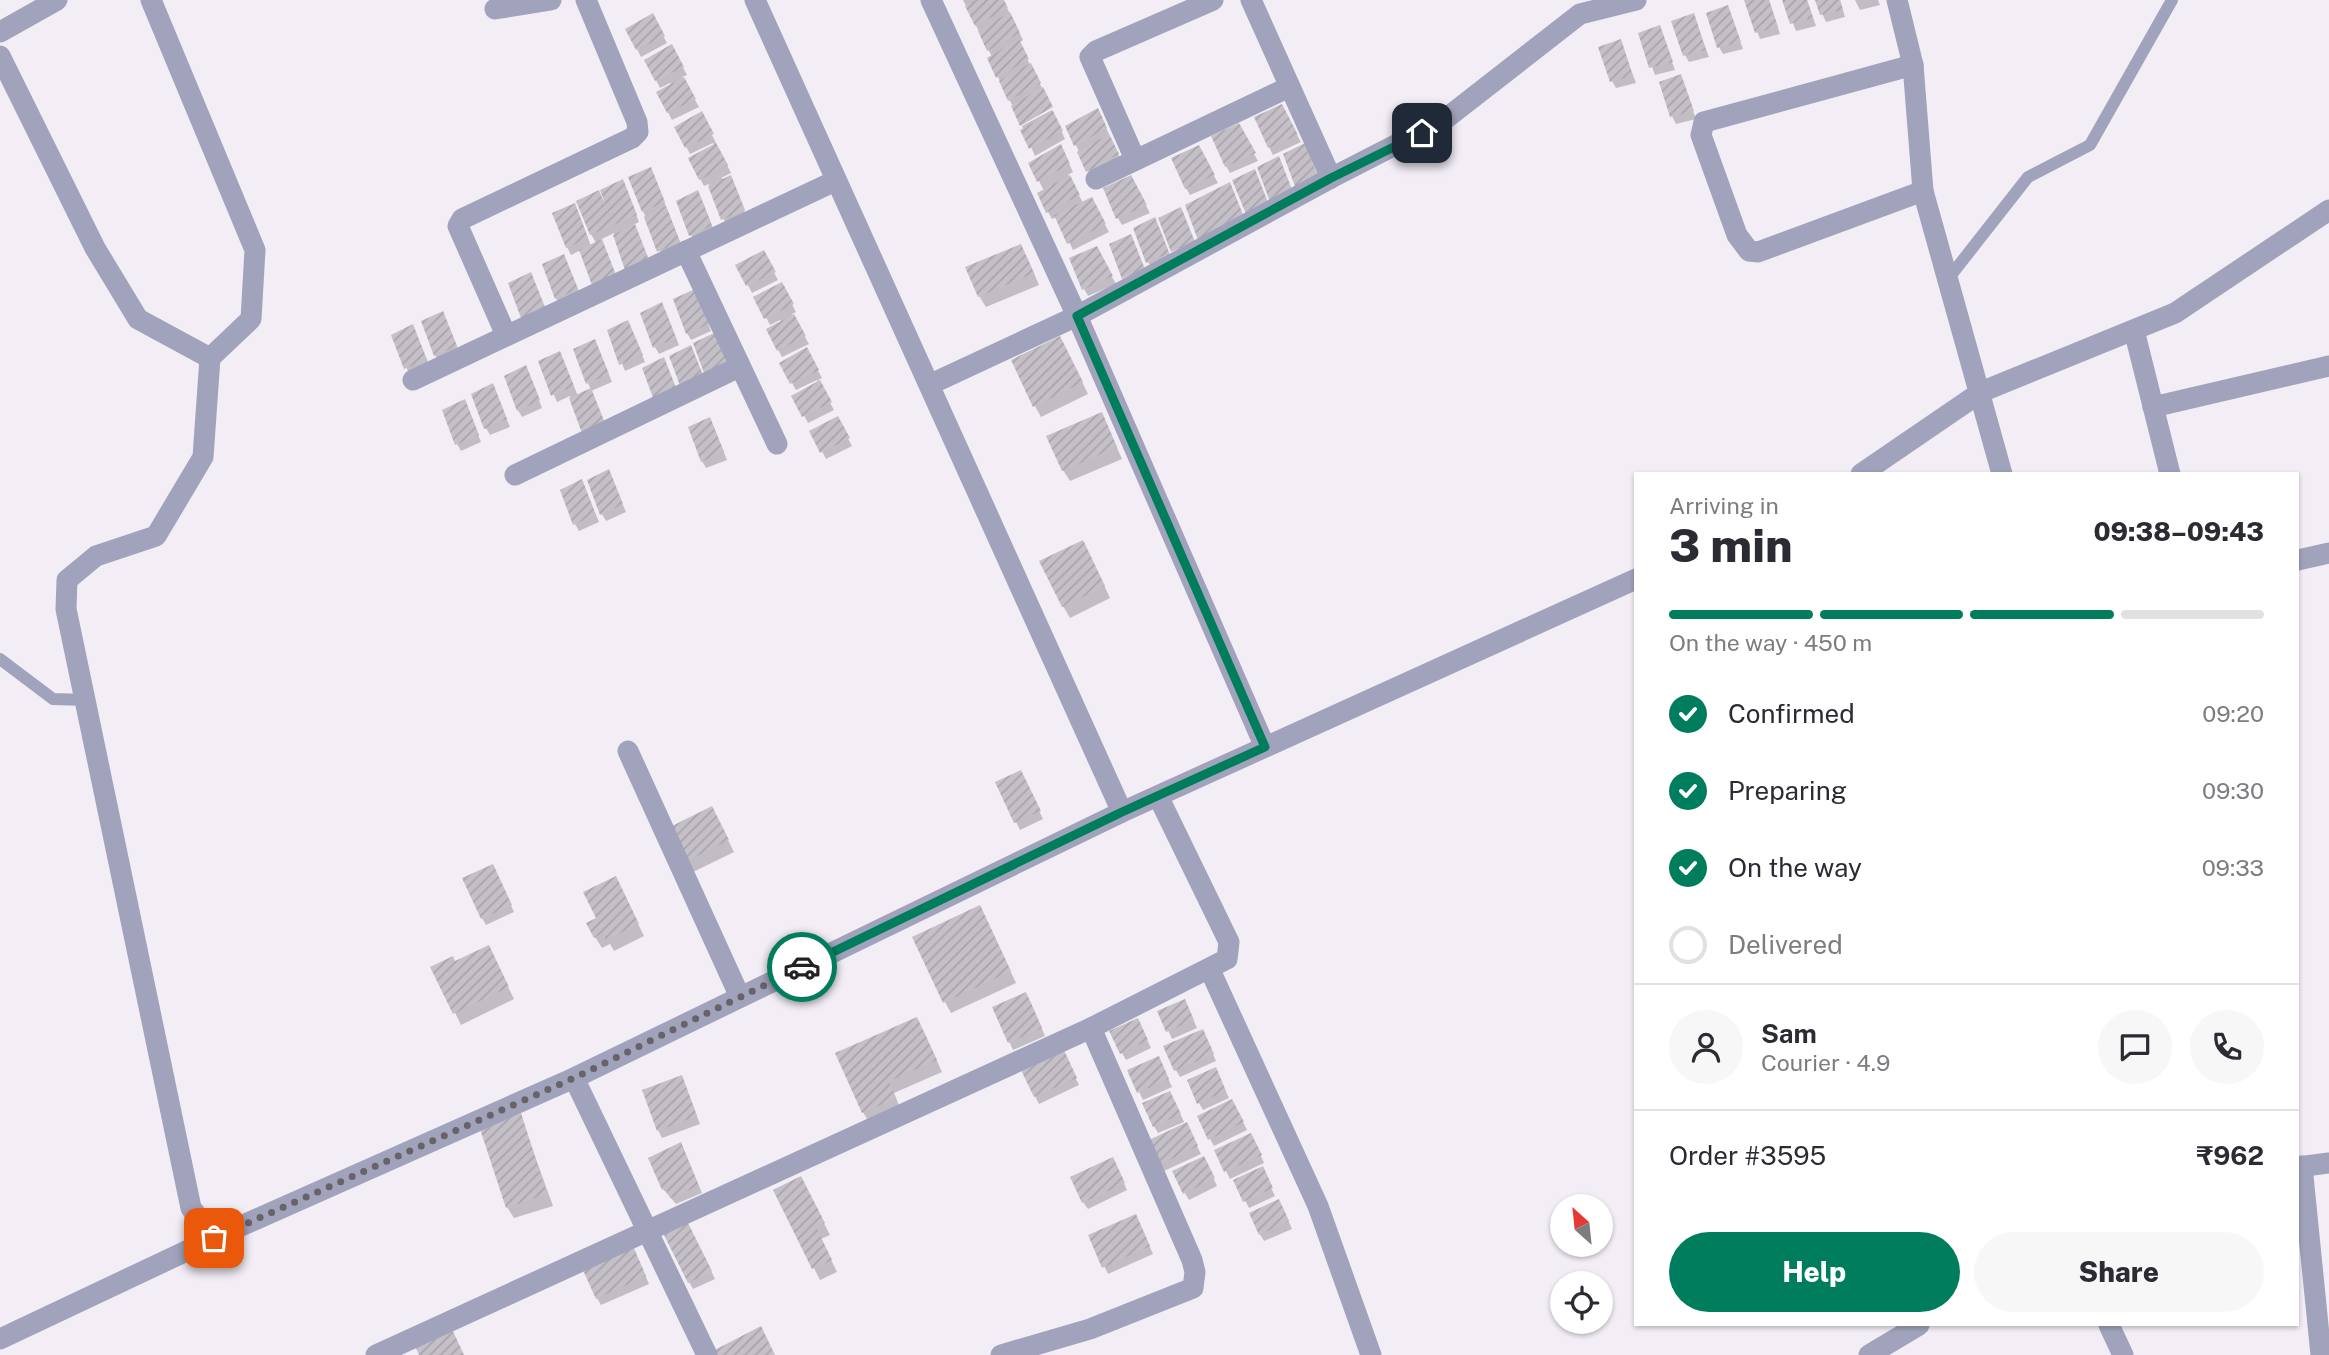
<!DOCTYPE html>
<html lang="en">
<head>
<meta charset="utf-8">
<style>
  :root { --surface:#fff; --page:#f7f7f7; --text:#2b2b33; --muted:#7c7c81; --line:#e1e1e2; --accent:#007d5d }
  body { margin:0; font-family:"Public Sans",sans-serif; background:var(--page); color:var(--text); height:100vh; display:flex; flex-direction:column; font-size:26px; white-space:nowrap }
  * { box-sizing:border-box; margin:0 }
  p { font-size:23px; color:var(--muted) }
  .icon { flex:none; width:38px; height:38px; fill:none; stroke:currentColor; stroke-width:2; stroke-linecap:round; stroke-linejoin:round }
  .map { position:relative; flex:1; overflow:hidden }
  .details { position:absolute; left:1634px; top:472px; width:665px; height:854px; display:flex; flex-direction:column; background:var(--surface); border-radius:0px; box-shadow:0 2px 5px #0004 }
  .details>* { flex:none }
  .needle { width:46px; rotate:333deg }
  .controls { position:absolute; left:1550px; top:1194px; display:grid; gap:14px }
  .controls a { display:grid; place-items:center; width:63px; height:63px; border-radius:50%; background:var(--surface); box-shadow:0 2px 5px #0004; font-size:35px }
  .pin { position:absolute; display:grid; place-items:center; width:60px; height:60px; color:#fff; margin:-30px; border-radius:14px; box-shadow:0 4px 10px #0006 }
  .courier { position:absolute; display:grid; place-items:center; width:70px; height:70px; margin:-35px; border:5px solid #007d5d; border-radius:50%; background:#fff; color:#222; box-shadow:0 2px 9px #0007 }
  .headline em { font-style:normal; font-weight:800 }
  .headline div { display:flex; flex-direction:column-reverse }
  .headline { display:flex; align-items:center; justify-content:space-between; height:119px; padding:0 35px }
  h1 { font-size:46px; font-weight:800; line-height:52px }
  .bar { display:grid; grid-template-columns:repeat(4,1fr); gap:10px 7px; align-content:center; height:84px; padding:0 35px }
  .bar i { height:9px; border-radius:5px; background:var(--line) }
  .bar .on { background:var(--accent) }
  .bar p { grid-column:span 4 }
  .line { display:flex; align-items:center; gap:18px; padding:0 35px; border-top:2px solid var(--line) }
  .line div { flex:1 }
  .round { display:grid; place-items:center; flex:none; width:74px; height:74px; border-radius:37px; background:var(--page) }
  ol { padding:0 35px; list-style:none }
  li { display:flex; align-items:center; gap:21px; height:77px }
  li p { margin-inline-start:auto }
  li .icon { padding:7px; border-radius:50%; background:var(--accent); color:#fff; stroke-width:4 }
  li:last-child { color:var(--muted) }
  li i { width:38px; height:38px; border:4px solid var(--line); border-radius:50% }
  .primary-button { display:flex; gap:14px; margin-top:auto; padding:14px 35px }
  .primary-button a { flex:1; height:80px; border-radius:42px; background:var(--accent); color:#fff; font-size:28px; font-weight:800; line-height:80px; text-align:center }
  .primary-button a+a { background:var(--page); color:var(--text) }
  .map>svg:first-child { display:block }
</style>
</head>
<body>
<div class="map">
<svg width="2329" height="1355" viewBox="0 0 2329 1355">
  <defs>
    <pattern id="building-hatch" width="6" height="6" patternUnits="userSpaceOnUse" patternTransform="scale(1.75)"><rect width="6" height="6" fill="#c5bfc7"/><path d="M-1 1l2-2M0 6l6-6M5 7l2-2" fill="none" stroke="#a9a4aa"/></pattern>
  </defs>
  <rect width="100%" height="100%" fill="#f3edf5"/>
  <g fill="#0003">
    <path d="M963,0h40l20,40 -4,3 26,51 -33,11 -14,-28 -6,-20z"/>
    <path d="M1745,0h24l11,34 -20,5z"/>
    <path d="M1784,0h23l9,26 -20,5z"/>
    <path d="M1816,0h24l5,17 -19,5z"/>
    <path d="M1855,0h23l2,5 -20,5z"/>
    <path d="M1727,7l16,42 -20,5 -4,-7z"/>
    <path d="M1693,15l16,42 -20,5 -4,-7z"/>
    <path d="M652,16l15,27 -26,14 -14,-28z"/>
    <path d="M1659,27l16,43 -20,5 -15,-41z"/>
    <path d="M1620,41l16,42 -20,5 -4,-7z"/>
    <path d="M672,47l15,28 -5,2 17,30 -27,13 -14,-27 14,-8 -2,-2 -10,5 -14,-28z"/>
    <path d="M1680,76l16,43 -20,5 -4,-8z"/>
    <path d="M1281,106l20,36 -28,13 -4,-8z"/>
    <path d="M1052,110l13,29 -30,17 -13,-30z"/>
    <path d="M701,113l30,60 -10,5 13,6 13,34 -20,9 -18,-43 -5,2 -14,-27 24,-13 -1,-3 -23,11 -14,-27z"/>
    <path d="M1101,117l21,45 -30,16 -25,-51z"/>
    <path d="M1238,125l20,36 -28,12 -4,-7z"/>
    <path d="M1198,147l20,36 -28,12 -4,-7z"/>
    <path d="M1064,153l9,19 -5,3 15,28 8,-4 18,33 -36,18 -16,-33 -5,2 -4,-7 -9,-18 5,-3 -14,-28z"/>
    <path d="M654,176l29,73 -20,9 -20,-47z"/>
    <path d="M1130,177l20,36 -28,12 -4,-7z"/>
    <path d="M626,189l13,33 -6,3 -6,44 -13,-36 -14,7 5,8 -24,2 -10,5 -4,-8 11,-35 13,34 5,-3 -5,-9 7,-42 8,12z"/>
    <path d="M702,200l13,33 -20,9 -4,-7z"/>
    <path d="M1159,227l13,33 -20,9 -4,-7z"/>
    <path d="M1096,248l20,36 -28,12 -4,-7z"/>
    <path d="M763,252l15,28 -26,13 -14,-27z"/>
    <path d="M1027,257l12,28 -53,22 -7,-11z"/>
    <path d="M567,263l14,33 -21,9 -4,-7z"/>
    <path d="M781,284l15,28 -4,2 17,30 -27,13 -14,-27 14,-7 -2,-3 -10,5 -14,-27z"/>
    <path d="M698,298l13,33 -20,9 -4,-7z"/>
    <path d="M666,312l13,33 -20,9 -4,-7z"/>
    <path d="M446,320l14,34 -21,8 -4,-7z"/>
    <path d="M628,322l17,40 -20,9 -16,-40z"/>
    <path d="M413,326l17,41 -20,9 -17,-40z"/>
    <path d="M598,348l14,34 -21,9 17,40 -24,1 -14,-36 -13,6 -17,-40 20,-9 18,43 13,-6 -3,-7z"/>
    <path d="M1066,349l22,45 -47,23 -6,-11z"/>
    <path d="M807,350l15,28 -4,2 16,30 -26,13 -14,-27 24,-13 -1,-3 -21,10 -15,-27z"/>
    <path d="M529,374l13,34 -20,9 -4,-7z"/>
    <path d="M496,393l14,34 -20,8 -4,-7z"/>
    <path d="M468,409l13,33 -20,9 -4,-7z"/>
    <path d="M1102,414l20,45 -52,22 -7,-11z"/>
    <path d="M837,418l15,28 -26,13 -14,-27z"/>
    <path d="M713,426l14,34 -21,8 -4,-7z"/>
    <path d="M612,479l14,33 -20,9 -4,-7z"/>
    <path d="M585,489l14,33 -20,9 -4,-7z"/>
    <path d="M1089,553l21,45 -40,20 -7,-12z"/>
    <path d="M1024,779l19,40 -23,11 -23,-47z"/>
    <path d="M718,820l16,32 -49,24 -6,-11z"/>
    <path d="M496,873l18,39 -28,13 -4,-7z"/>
    <path d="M621,890l23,46 -30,15 -4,-7 -8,4 -7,-11z"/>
    <path d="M986,919l30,64 -65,30 -6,-11z"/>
    <path d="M494,959l20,40 -53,26 -28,-58z"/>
    <path d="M1030,1001l15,35 -32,14 -19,-42z"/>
    <path d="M1188,1008l9,20 -25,11 -12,-27z"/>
    <path d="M1141,1027l10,21 -25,12 -4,-7z"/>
    <path d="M923,1030l19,42 -48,21 7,17 -31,14 -7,-12z"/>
    <path d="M1206,1039l10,22 -36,16 -4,-7z"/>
    <path d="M1065,1056l14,29 -40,19 -4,-8z"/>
    <path d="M1162,1065l10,22 -29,13 -14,-29z"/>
    <path d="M1219,1077l10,21 -26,12 -4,-7z"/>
    <path d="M685,1085l15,39 -38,14 -4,-8z"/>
    <path d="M1174,1100l10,22 -26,11 -4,-7z"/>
    <path d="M1236,1108l11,22 -33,16 -4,-7z"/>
    <path d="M520,1115l33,91 -39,12 -7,-11z"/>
    <path d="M1190,1132l11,22 -37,17 -14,-29z"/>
    <path d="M1255,1142l9,21 -34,16 -14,-28z"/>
    <path d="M684,1151l18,42 -26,11 -13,-15 -12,-30z"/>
    <path d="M1207,1165l10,21 -28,14 -4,-7z"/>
    <path d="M1116,1166l11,24 -39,19 -5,-7z"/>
    <path d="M1264,1174l11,22 -26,12 -14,-27z"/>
    <path d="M807,1190l23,45 -9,4 16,33 -17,8 -45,-89z"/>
    <path d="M1283,1208l9,21 -28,12 -4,-7z"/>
    <path d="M1139,1223l14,31 -45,20 -18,-38z"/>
    <path d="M691,1230l24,49 -22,10 -4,-7z"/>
    <path d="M636,1255l13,29 -48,21 -4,-7z"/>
  </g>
  <g fill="url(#building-hatch)">
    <path d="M976,0h28l4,8 -33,18 -10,-20z"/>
    <path d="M1744,0h25l9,27 -23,6z"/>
    <path d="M1782,0h25l6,18 -23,6z"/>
    <path d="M1815,0h25l3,10 -23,5z"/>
    <path d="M1728,5l13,37 -24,6 -11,-35z"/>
    <path d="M1010,12l10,21 -33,18 -9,-20z"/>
    <path d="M653,13l12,23 -29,14 -11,-21z"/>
    <path d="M1694,13l12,37 -23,6 -12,-35z"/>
    <path d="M1660,25l13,37 -24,6 -11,-35z"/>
    <path d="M1019,39l10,20 -33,19 -9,-20z"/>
    <path d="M1621,39l12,37 -23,6 -12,-35z"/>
    <path d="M672,44l12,23 -29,14 -11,-21z"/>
    <path d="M1031,63l10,20 -33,18 -9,-20z"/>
    <path d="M1681,74l13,37 -24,6 -11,-35z"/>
    <path d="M684,77l12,22 -29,14 -11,-21z"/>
    <path d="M1043,87l10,20 -33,19 -9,-20z"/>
    <path d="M1282,104l16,31 -30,13 -14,-31z"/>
    <path d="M1098,108l9,20 -33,18 -9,-20z"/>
    <path d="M702,111l12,23 -29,14 -11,-21z"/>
    <path d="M1053,111l10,20 -34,18 -9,-19z"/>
    <path d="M1239,123l17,30 -31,14 -14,-31z"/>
    <path d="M1109,134l10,20 -33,18 -9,-20z"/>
    <path d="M716,143l12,22 -29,15 -11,-22z"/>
    <path d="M1305,143l14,36 -23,10 -13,-35z"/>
    <path d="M1061,144l9,20 -33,18 -9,-19z"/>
    <path d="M1199,145l16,30 -30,14 -14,-31z"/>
    <path d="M1279,156l14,36 -23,10 -13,-35z"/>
    <path d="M651,167l14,35 -23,10 -14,-35z"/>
    <path d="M1255,169l14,36 -23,9 -14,-34z"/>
    <path d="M731,175l14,35 -24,10 -13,-34z"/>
    <path d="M1070,175l10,20 -34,18 -9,-20z"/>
    <path d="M1131,175l16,30 -31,14 -13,-31z"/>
    <path d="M623,179l14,36 -24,10 -13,-35z"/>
    <path d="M1230,182l14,35 -46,23 -13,-35z"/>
    <path d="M599,190l14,35 -23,10 -14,-34z"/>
    <path d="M698,190l14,36 -23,10 -13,-35z"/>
    <path d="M1092,197l14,27 -39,20 -13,-29z"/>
    <path d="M575,203l13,35 -22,10 -14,-35z"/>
    <path d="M666,206l14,36 -23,10 -13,-35z"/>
    <path d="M1181,207l14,35 -24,10 -13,-34z"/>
    <path d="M1155,217l14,36 -23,10 -13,-35z"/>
    <path d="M635,224l14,36 -24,10 -12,-35z"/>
    <path d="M1131,234l14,35 -23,10 -13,-35z"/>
    <path d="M602,239l14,36 -24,10 -13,-35z"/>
    <path d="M1021,244l13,29 -56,24 -13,-30z"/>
    <path d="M1097,246l16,30 -31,14 -13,-32z"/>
    <path d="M764,250l12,22 -30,14 -11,-21z"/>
    <path d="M564,254l14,35 -23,10 -13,-35z"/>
    <path d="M531,272l14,35 -24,11 -13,-35z"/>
    <path d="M782,282l12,22 -30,15 -11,-22z"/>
    <path d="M695,289l14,35 -23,10 -13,-35z"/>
    <path d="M662,302l14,36 -23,10 -13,-35z"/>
    <path d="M443,311l14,35 -23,10 -13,-35z"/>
    <path d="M794,314l12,22 -29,15 -11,-22z"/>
    <path d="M628,320l15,35 -24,10 -12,-35z"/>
    <path d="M413,324l14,36 -23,9 -13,-34z"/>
    <path d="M716,332l14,36 -24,10 -13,-35z"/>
    <path d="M1060,336l23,46 -50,25 -22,-47z"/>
    <path d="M595,339l14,35 -23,10 -13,-35z"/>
    <path d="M691,345l14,35 -23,11 -13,-35z"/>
    <path d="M807,347l12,23 -29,14 -11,-21z"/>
    <path d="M560,351l14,35 -23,10 -13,-35z"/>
    <path d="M664,357l14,36 -23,10 -13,-35z"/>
    <path d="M526,365l14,35 -23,11 -13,-35z"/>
    <path d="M820,380l12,22 -30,15 -11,-21z"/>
    <path d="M493,383l14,36 -23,10 -13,-35z"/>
    <path d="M591,388l14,35 -23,10 -13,-35z"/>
    <path d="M465,399l14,36 -24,10 -13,-35z"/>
    <path d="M1102,412l15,35 -55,24 -16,-35z"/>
    <path d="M838,416l12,22 -30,15 -11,-22z"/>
    <path d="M710,417l14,35 -23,10 -13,-35z"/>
    <path d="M609,469l14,35 -23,11 -13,-35z"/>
    <path d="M582,479l14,36 -23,10 -13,-35z"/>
    <path d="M1083,540l22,46 -43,21 -23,-46z"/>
    <path d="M1021,770l20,41 -27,12 -19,-41z"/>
    <path d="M712,806l17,34 -52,26 -17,-34z"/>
    <path d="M493,864l19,41 -31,14 -19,-41z"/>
    <path d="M616,876l23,48 -33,16 -3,-7 -9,5 -8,-15 10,-5 -13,-26z"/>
    <path d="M980,905l31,66 -68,32 -31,-66z"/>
    <path d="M489,945l20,42 -56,27 -23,-47 23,-11 2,5z"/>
    <path d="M1026,992l16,36 -34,15 -16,-36z"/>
    <path d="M1185,999l9,21 -28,12 -9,-21z"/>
    <path d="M917,1017l20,43 -48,21 7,17 -34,15 -27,-60z"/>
    <path d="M1138,1018l10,22 -28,14 -11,-23z"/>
    <path d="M1203,1029l11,25 -40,17 -11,-25z"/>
    <path d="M1062,1046l15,32 -43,19 -15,-31z"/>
    <path d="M1159,1056l10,23 -32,14 -10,-23z"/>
    <path d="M1216,1067l10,24 -29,13 -10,-24z"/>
    <path d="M682,1075l15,41 -40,15 -15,-41z"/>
    <path d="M1170,1091l11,23 -28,13 -11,-24z"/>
    <path d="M1232,1099l12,23 -36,18 -11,-24z"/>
    <path d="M521,1113l26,81 -41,14 -27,-82z"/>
    <path d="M1187,1122l11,24 -39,19 -12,-24z"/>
    <path d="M1251,1133l11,22 -38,17 -10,-22z"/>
    <path d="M681,1142l18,44 -29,12 -4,-10 -4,2 -14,-32z"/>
    <path d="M1204,1156l11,22 -32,16 -11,-23z"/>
    <path d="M1113,1157l12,26 -43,20 -12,-26z"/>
    <path d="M1263,1166l10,22 -30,14 -10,-22z"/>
    <path d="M801,1176l24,47 -9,4 16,33 -20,9 -39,-79z"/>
    <path d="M1279,1199l10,22 -30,14 -10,-22z"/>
    <path d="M1136,1214l14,32 -48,22 -14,-33z"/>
    <path d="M687,1221l25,50 -24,12 -25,-50z"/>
    <path d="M633,1246l13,30 -50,23 -14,-31z"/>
    <path d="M761,1326l14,29h-70z"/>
    <path d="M451,1327l13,28h-45l-5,-11z"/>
  </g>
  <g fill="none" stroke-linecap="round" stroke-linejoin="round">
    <g stroke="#a0a3bb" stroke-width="12">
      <path d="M1948,279l80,-102 62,-32 82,-145"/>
      <path d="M0,659l53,40 32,1"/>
    </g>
    <g stroke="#a0a3bb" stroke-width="21">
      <path d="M755,0l367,812"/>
      <path d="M931,0l146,316 188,431"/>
      <path d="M1251,0l80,178"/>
      <path d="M1897,0l16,65 10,126 79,283"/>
      <path d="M495,9l56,-9"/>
      <path d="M0,32l57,-32"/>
      <path d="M0,56l95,192 43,71 72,39 41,-39 4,-69 -104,-250"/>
      <path d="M1913,65l-209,57 -3,13 36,100 12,16 9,1 165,-61"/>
      <path d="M1135,159l-45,-102 6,-6 117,-51"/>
      <path d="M1096,179l193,-92"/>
      <path d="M686,251l91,193"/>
      <path d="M2134,330l36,144"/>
      <path d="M506,335l-48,-109 4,-7 170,-81 6,-6 -1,-10 -51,-122"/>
      <path d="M210,358l-7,99 -47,79 -60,20 -29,24 -1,29 125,599 23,30 360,-160 548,-266 514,-233"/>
      <path d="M413,380l422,-199"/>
      <path d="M931,384l146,-68 254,-138 113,-58 136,-106 56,-14"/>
      <path d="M2153,407l176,-41"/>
      <path d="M1861,474l120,-82 194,-79 154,-103"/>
      <path d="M515,475l224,-108"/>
      <path d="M2298,560l31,-7"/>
      <path d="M628,751l112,246"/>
      <path d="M1210,970l108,236 53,149"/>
      <path d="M574,1078l133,277"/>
      <path d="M2302,1166l19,189"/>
      <path d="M2298,1167l31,-4"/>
      <path d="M2109,1325l14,30"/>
      <path d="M0,1339l214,-101"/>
      <path d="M376,1355l715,-327 136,-69 2,-17 -71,-146"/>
      <path d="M1001,1355l89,-26 103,-41 2,-16 -3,-12 -101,-232"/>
      <path d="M1869,1355l50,-30"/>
    </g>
  </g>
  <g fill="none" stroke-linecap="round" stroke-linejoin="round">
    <path stroke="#676368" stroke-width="7" stroke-dasharray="0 12.6" d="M214,1238l360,-160 228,-111"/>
    <path stroke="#007d5d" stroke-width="9" d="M802,967l320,-155 143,-65 -188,-431 254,-138 91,-45"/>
  </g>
</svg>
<div class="controls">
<a><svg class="needle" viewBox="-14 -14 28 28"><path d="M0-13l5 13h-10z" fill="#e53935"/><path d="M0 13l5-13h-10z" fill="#7c7c81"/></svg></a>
<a><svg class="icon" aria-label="locate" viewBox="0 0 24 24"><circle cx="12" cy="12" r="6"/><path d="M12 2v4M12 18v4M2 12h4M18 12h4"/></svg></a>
</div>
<div class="pin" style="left:214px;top:1238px;background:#ea580c"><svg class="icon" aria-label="bag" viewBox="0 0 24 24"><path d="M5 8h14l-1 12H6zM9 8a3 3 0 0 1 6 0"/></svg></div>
<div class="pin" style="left:1422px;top:133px;background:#1f2937"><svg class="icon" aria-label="home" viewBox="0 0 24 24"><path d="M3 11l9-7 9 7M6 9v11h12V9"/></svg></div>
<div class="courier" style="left:802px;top:967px"><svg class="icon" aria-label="car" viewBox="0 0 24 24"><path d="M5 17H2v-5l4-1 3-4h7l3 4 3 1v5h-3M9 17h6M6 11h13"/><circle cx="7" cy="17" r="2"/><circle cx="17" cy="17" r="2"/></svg></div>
<section class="details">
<div class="headline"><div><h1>3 min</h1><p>Arriving in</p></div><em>09:38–09:43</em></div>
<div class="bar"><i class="on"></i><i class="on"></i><i class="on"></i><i></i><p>On the way · 450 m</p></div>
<ol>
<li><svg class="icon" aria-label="check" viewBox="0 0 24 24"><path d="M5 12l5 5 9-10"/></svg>Confirmed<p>09:20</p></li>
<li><svg class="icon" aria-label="check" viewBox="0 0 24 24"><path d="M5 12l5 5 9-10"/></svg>Preparing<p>09:30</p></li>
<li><svg class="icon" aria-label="check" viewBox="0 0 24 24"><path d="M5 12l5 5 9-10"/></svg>On the way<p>09:33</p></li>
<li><i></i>Delivered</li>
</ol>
<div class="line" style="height:126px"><a class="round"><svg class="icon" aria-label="person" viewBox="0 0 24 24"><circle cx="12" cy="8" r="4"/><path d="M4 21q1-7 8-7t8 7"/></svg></a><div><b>Sam</b><p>Courier · 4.9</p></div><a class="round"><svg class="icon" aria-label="chat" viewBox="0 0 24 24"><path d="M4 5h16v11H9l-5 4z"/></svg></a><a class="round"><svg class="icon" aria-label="phone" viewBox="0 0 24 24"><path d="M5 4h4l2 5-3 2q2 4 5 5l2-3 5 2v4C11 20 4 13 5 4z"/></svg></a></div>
<div class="line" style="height:91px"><div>Order #3595</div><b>₹962</b></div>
<div class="primary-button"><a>Help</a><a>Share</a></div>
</section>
</div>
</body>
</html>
